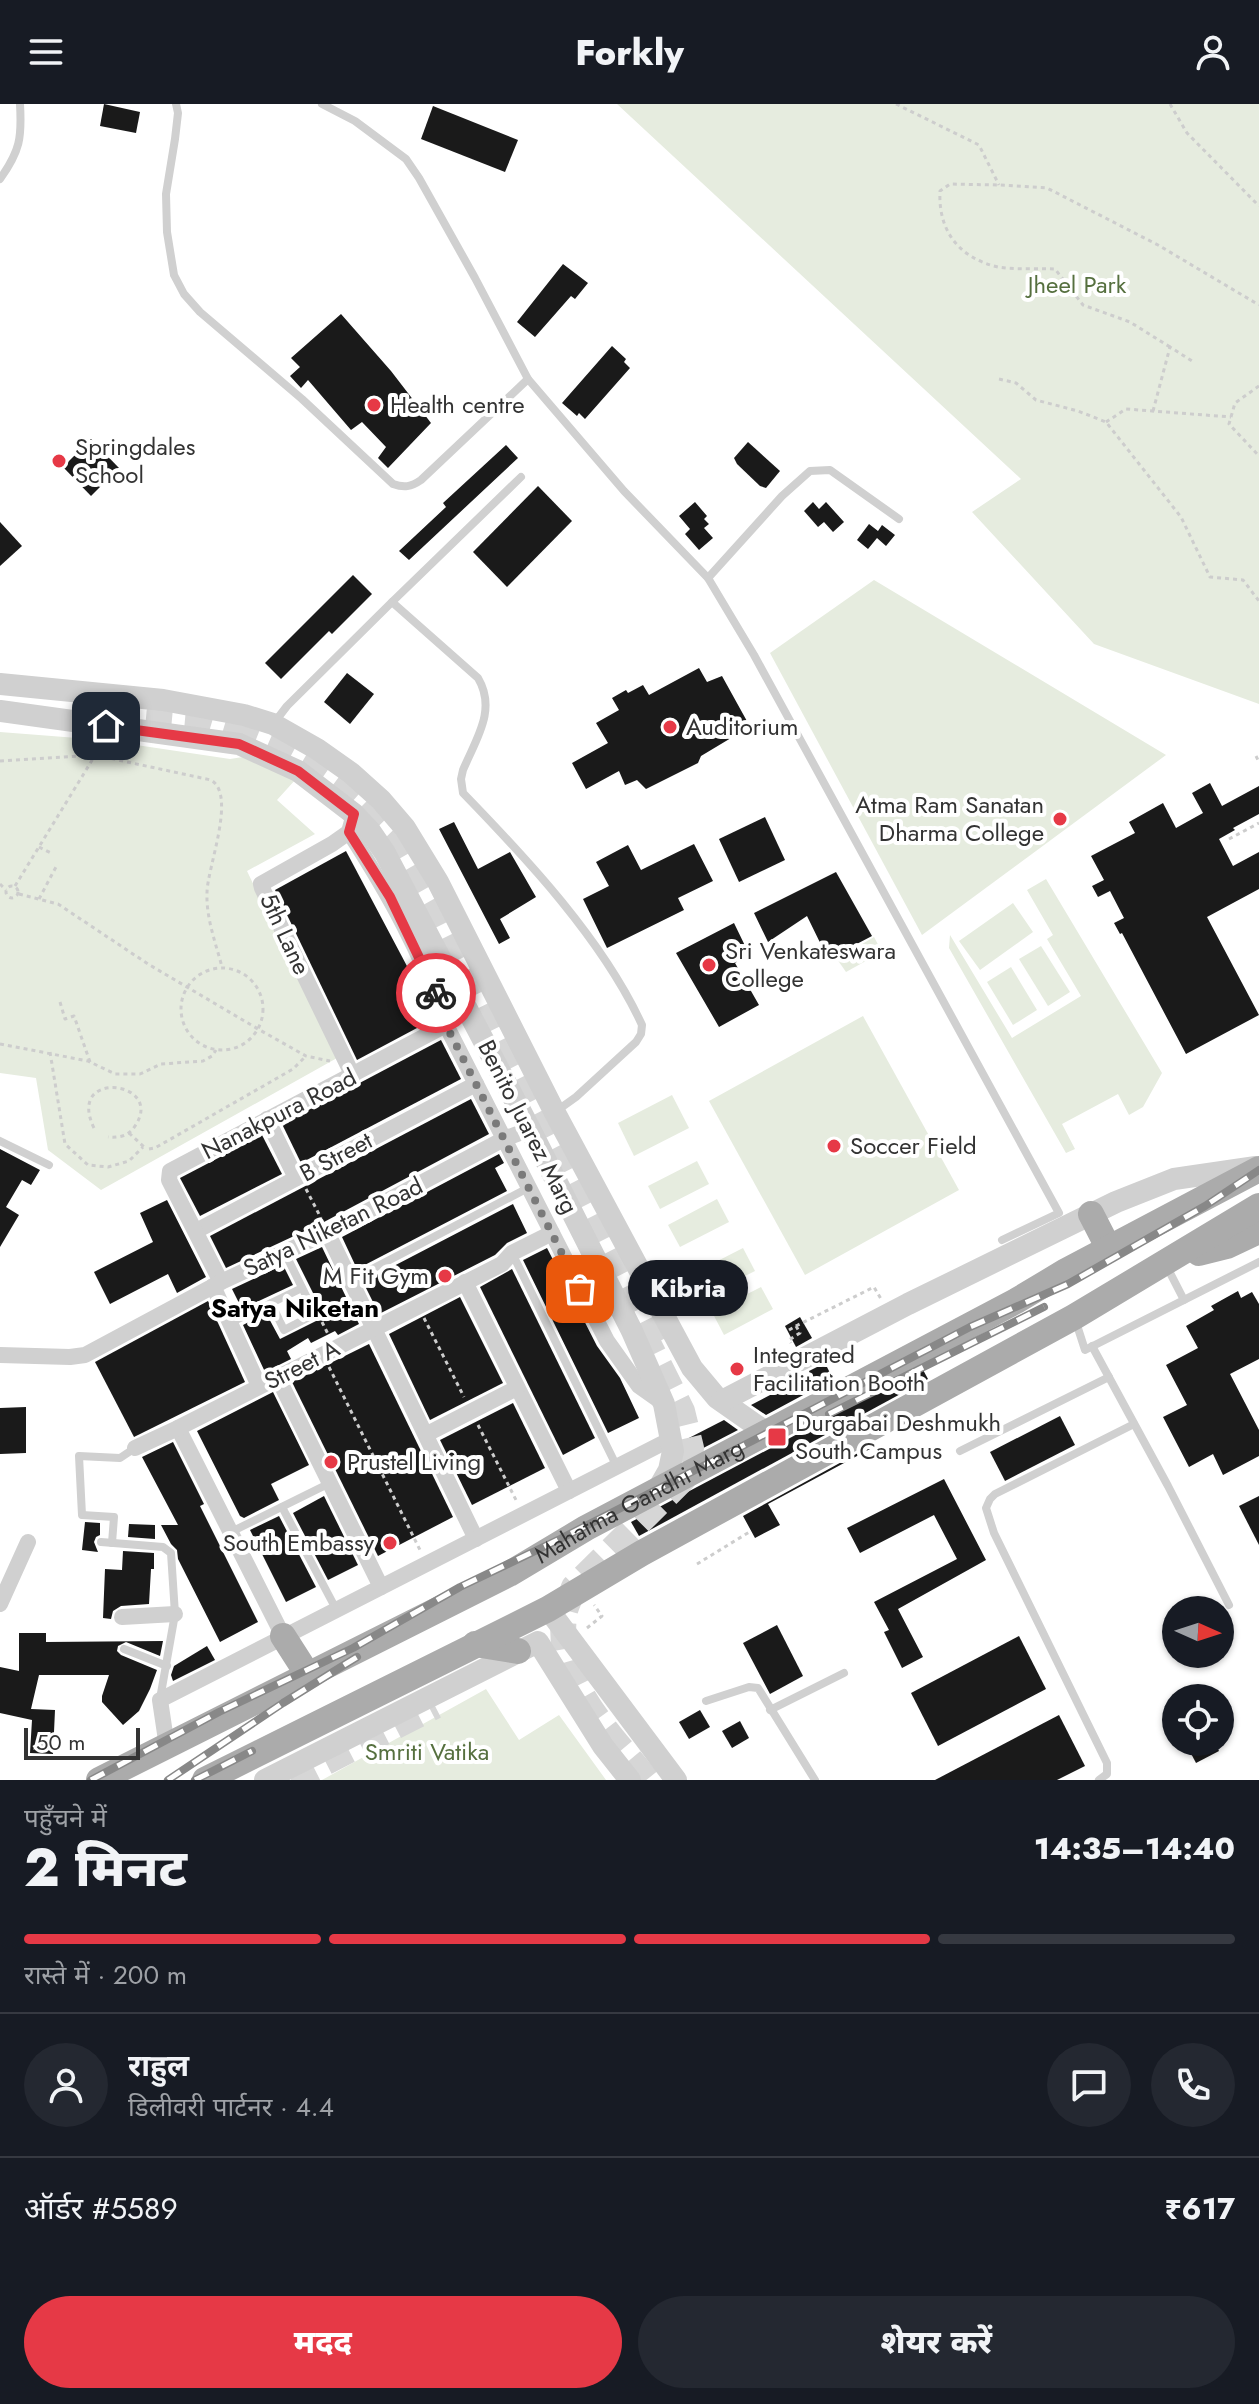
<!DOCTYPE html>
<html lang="hi">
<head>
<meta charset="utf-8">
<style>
  :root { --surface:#171b24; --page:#242831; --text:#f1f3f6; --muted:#9ea1a6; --line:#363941; --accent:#e63946 }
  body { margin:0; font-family:Jost,"Noto Sans Devanagari",sans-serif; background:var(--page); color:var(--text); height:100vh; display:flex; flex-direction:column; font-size:30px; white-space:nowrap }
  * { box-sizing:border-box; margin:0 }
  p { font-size:26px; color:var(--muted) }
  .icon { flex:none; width:44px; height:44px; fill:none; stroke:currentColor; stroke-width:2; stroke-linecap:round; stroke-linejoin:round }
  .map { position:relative; height:1676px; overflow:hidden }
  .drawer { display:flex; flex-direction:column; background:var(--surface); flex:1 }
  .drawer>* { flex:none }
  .needle { width:52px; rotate:93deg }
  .buttons { position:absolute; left:1162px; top:1492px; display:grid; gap:16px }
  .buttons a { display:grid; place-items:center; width:72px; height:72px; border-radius:50%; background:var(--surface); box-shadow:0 2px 6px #0004; font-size:40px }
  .scale { position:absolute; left:24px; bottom:20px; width:116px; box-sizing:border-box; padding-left:8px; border:4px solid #333; border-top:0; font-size:22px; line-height:28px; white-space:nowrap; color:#333; -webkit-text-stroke:6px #fff; paint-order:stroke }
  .pin { position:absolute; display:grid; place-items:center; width:68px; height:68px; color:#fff; margin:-34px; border-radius:16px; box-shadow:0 4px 12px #0006 }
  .courier { position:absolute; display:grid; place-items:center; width:80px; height:80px; margin:-40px; border:6px solid #e63946; border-radius:50%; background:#fff; color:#222; box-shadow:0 2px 10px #0007 }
  .bubble { position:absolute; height:56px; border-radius:28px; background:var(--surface); box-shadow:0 2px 6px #0004; font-size:26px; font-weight:800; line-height:56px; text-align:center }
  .headline em { font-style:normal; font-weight:800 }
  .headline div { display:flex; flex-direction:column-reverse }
  .headline { display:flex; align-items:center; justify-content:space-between; height:136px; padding:0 24px }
  h1 { font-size:52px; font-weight:800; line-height:60px }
  .bar { display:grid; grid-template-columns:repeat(4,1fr); gap:12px 8px; align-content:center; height:96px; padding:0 24px }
  .bar i { height:10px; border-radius:6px; background:var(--line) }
  .bar .on { background:var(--accent) }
  .bar p { grid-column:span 4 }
  .line { display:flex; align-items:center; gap:20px; padding:0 24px; border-top:2px solid var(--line) }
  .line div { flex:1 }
  .round { display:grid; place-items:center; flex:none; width:84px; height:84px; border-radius:42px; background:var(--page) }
  .action { display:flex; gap:16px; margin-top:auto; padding:16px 24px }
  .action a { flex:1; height:92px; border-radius:48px; background:var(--accent); color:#fff; font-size:32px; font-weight:800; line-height:92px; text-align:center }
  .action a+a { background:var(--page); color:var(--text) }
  header { display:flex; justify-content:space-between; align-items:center; height:104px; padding:0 24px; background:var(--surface); font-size:36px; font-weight:800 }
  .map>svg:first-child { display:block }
</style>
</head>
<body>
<header><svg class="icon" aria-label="menu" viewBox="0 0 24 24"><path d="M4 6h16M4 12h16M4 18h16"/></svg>Forkly<svg class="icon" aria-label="person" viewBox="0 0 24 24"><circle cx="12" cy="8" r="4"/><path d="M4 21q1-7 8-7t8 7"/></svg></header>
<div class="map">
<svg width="1259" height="1676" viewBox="0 0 1259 1676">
  <rect width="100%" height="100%" fill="#fff"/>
  <g fill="#e6ecdf">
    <path d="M617,0h642v600l-165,-60 -122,-132 49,-33z"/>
    <path d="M874,476l292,175 -244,180 -152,-282z"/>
    <path d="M0,628l103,8 127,19 13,-2 53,22 -19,21 38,34 -68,37 90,187 -236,132 -53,-40 -12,-72 -36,-5z"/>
    <path d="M1046,775l116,194 -19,34 -14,8 -11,-21 -56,30 13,25 -9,4 -117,-205 1,-13 62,103 69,-42 -34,-57 6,-4 -26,-45z"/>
    <path d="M1013,799l20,29 -53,38 -21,-29z"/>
    <path d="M874,833l8,15 -36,20 -9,-13z"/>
    <path d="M1041,842l29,46 -22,14 -29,-47z"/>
    <path d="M1011,863l26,43 -24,15 -26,-43z"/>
    <path d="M863,912l96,174 -154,85 -96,-174z"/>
    <path d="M672,991l17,33 -55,28 -16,-33z"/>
    <path d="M697,1057l12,23 -49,25 -12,-23z"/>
    <path d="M717,1095l12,23 -49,25 -12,-22z"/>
    <path d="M743,1144l12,23 -50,25 -11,-23z"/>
    <path d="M761,1183l12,22 -49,26 -12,-23z"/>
    <path d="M486,1585l33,51 40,-25 47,65h-284z"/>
  </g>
  <g fill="#1a1a1a">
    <path d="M104,0l36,8 -4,21 -36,-7z"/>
    <path d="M433,2l85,34 -13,32 -84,-33z"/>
    <path d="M563,160l25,19 -13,16 -4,-3 -36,41 -18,-15z"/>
    <path d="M341,210l50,57 40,52 -43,45 -10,-10 8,-11 -24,-25 -11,8 -43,-50 -7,8 -11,-12 10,-9 -9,-9z"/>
    <path d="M612,242l14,13 -2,3 6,6 -45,51 -6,-6 -2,3 -15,-13z"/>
    <path d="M91,335l28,29 -28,28 -28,-29z"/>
    <path d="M748,338l32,29 -14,17 -6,-2 -23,-22 -3,-6z"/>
    <path d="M506,341l12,13 -109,102 -10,-9 47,-44 -3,-4z"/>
    <path d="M538,382l34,35 -65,66 -34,-35z"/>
    <path d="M695,398l12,14 -3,3 5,5 -5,4 9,10 -14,12 -14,-16 5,-5 -11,-13z"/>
    <path d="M813,398l6,7 7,-7 18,20 -11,10 -9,-10 -6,5 -14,-16z"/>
    <path d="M0,418l22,24 -22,20z"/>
    <path d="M869,420l9,7 4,-6 13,10 -9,11 -9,-8 -9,11 -11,-9z"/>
    <path d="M353,471l19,19 -40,40 -3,-3 -48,48 -16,-16z"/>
    <path d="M699,564l8,14 15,-6 26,47 -14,8 2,4 -35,21 -3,7 -52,26 -9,-9 -12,5 -6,-14 -33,18 -14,-26 36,-20 -12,-20 23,-13 -7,-12 14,-8 2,3 15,-8 6,10z"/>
    <path d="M347,569l27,21 -24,30 -26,-22z"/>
    <path d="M1210,679l12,23 37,-20v28l-26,14 2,2 -16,9 14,27 26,-14v37l-52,28 52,98 -73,39 -64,-121 -2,1 -6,-11 10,-5 -14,-27 -12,6 -6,-11 12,-6 -13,-24 44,-23 -6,-11 34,-19 13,25 27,-15 -11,-20z"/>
    <path d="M765,713l20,43 -46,22 -20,-43z"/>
    <path d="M454,718l24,47 32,-17 26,45 -36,22 10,19 -11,6 -60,-115z"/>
    <path d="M694,740l19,37 -35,17 6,12 -77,38 -24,-49 26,-13 -13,-24 32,-17 13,25z"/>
    <path d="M346,747l80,151 6,18 -75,40 -82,-170z"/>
    <path d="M836,768l36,64 -44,23 -21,-43 -39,26 -14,-29z"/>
    <path d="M734,819l15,31 -14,9 24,42 -40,22 -43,-74z"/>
    <path d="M441,936l20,39 -160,84 -19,-39z"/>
    <path d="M471,995l18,35 -165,88 -98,46 -16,-32z"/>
    <path d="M262,1031l20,39 -82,42 -20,-38z"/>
    <path d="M0,1045l40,21 -9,15 -9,-5 -16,27 13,8 -19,32z"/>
    <path d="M499,1050l5,9 -9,5 12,23 -150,78 -15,-32z"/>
    <path d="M167,1096l39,77 -29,16 -9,-19 -58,30 -16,-32 59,-30 -13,-29z"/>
    <path d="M513,1100l14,29 -20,10 -12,12 -116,59 -16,-32z"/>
    <path d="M322,1143l37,77 -21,11 -3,-4 -24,12 -3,-5 -21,13 4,8 -26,13 -22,-47 23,-12 14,26 38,-19 6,-5 -28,-56z"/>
    <path d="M547,1144l50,98 23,32 19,40 -31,15 -85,-173z"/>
    <path d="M283,1161l10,20 -51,24 -10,-20z"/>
    <path d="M512,1165l83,169 -32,17 -83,-168z"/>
    <path d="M1238,1187l3,7 11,-6 7,12v55l-29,15 29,56v26l-36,19 -10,-21 -24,13 -26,-50 24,-12 -21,-40 32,-17 -12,-22 28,-16 -3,-4z"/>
    <path d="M460,1193l43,86 -73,37 -41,-86z"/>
    <path d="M208,1197l37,81 -111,55 -39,-75z"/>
    <path d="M800,1213l12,21 -16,9 -11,-21z"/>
    <path d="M369,1240l84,173 -75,39 -86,-174z"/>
    <path d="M825,1259l8,16 -67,36 -15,-10 59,-31 -1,-3z"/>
    <path d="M922,1264l6,11 -289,157 -8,-14z"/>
    <path d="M273,1288l36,73 -38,19 8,16 -35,18 -4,-2 -43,-85z"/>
    <path d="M513,1299l32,65 -73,37 -32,-65z"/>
    <path d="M26,1303v46l-26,1v-46z"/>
    <path d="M1060,1312l15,29 -70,36 -15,-29z"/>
    <path d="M724,1316l14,10 -52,27 -1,-17z"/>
    <path d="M173,1338l31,62 -4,2 58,116 -38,20 -42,-83 -1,-9 -6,-6 -10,-19h17l-36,-68z"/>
    <path d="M869,1343l1,2 -102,55 12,21 -25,13 -12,-22z"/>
    <path d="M944,1375l42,81 -88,49 25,48 -21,11 -18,-36 5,-2 -15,-28 83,-43 -23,-44 -74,38 -13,-25z"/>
    <path d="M324,1392l34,69 -30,15 -35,-67z"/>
    <path d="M1259,1392v49l-20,-39z"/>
    <path d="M279,1412l37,71 -30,15 -36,-72z"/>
    <path d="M85,1418l15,1v12l-4,2 -2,5 4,10 -16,-2z"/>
    <path d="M129,1420l26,1v14l-27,-2z"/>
    <path d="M123,1447l31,2v16h-3l-2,35 -28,2 -8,5 -2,8 -8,-1 2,-49 17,1z"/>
    <path d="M777,1521l26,51 -33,18 -27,-51z"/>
    <path d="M19,1529h27v9l117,-1 -3,15 -34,-14 -8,4 -1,5 4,4 36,15 -7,19 -11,22 -16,14 -21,-23v-6l7,-21h-70l-8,34 24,1 -2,44 -23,-1 2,-33 -32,-7v-46l19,4z"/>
    <path d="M1019,1532l27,53 -108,57 -27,-53z"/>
    <path d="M207,1542l8,14 -42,21 -2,-6 3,-9z"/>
    <path d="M700,1606l10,17 -21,12 -10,-17z"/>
    <path d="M1059,1611l26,51 -28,14h-122z"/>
    <path d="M740,1617l9,17 -17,10 -10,-17z"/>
    <path d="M1185,1638h29l5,9 -23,12z"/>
  </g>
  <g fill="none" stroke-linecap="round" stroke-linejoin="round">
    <g stroke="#d6d6d6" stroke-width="26" stroke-dasharray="26 13" stroke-linecap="butt">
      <path d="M107,612l88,8 50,15"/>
      <path d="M233,623c54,16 106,49 145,89"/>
      <path d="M360,704l28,28 43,75 74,149"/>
      <path d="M503,939l153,300"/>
      <path d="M642,1227l40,80 9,37 -7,30 -110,109c-3,10 -9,19 -10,29 -8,67 45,116 83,164"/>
      <path d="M291,1676l144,-74"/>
    </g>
    <g stroke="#cdcdcd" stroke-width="3" stroke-dasharray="4 4" stroke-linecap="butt">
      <path d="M896,0l83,41 20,40"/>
      <path d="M1170,0l17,29 72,73"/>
      <path d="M1170,243l-40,-25 -47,-17 -28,-36c-18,-1 -39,1 -57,-2 -39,-9 -60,-36 -58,-76l10,-7 49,1 48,3 111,57 101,60"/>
      <path d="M999,275l17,4 20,17 42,11 28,11 75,95 29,60 33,3 16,21"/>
      <path d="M1259,282l-24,17 -6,21 30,32"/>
      <path d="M1153,307l17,-64 22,14"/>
      <path d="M1106,318l20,-13 105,8"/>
      <path d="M1256,652l3,6"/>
      <path d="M0,657l95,-6 116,25c26,15 -4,88 -4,113 -1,25 9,51 15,74"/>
      <path d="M1229,735l30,-16"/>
      <path d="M39,743l14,7"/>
      <path d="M0,780l6,6"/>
      <circle cx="12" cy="788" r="6"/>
      <path d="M15,782l87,-142"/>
      <path d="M19,790l39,10 90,60 110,65 48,27 24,5"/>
      <path d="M39,795l18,-34"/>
      <circle cx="222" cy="905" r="41"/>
      <path d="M60,898l5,17 9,-3 16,46"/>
      <path d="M0,940l88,17 27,13h25l21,-10 42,-3 9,-5 4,-6"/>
      <path d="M50,948l15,92 23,21 20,2 21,-6 14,-14"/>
      <path d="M94,1024c-29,-60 72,-47 41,-2 -6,10 -16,12 -27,11"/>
      <path d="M129,1029l15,14"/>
      <path d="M149,1045l6,-1 138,-79 13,-13"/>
      <path d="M306,1085l15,29"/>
      <path d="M424,1214l40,79"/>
      <path d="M326,1216l22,-11"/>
      <path d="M322,1218l7,14"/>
      <path d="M796,1222l78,-39 7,12"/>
      <path d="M789,1226l7,-4 4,7 -11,7 2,3"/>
      <path d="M329,1263l91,183"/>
      <path d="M478,1321l38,75"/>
      <path d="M697,1460l54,-33"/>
      <path d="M587,1524l15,-12 -8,-11"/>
    </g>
    <g stroke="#d0d0d0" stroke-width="8">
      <path d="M176,0l2,9 -3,26 -9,55 1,38 7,43 10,19 16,18 102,87 91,85c11,4 18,3 28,-4l107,-101 96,112 84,87 46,77 305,558 -57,27"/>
      <path d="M322,0l33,17 51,38 13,19 56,100 53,101"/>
      <path d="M0,75c20,-28 22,-41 20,-75"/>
      <path d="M708,474l74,-82 28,-25 20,-1 69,49"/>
      <path d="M392,498l129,-125"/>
      <path d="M274,619l13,-17 105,-104 86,76c19,32 -2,61 -15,92l-2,9 2,14c64,66 140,147 179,232l-1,9 -5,8 -60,55 -21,15"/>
      <path d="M0,1037l49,24"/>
      <path d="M512,1149l105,214"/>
      <path d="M1166,1161l18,35"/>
      <path d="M351,1176l177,-92"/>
      <path d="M271,1199l13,27 31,-16 -30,-61"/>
      <path d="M1075,1215l10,31 174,-88"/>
      <path d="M230,1219l72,-35"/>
      <path d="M1092,1242l76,140 61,119"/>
      <path d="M960,1347l149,-74"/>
      <path d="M282,1403l54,102"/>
      <path d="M231,1428l99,-49"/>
      <path d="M101,1438l62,5 8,6 4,61 -15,85"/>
      <path d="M112,1439l2,-26 -32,-2 -3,-59 41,2 15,-10"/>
      <path d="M124,1545l43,17"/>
      <path d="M706,1597l43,-14 9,1 57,92"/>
      <path d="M770,1606l74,-37"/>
      <path d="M1099,1676l8,-6v-11l-113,-230 -8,-25 4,-9 5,-5 139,-70"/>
    </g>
    <g stroke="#d0d0d0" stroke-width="16">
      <path d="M354,710l-5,18c40,62 74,123 97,193l161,316 32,45 24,17"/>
      <path d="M349,728l-17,12 -71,40 1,4 91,188"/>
      <path d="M267,1015l29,59"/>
      <path d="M196,1127l280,-147"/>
      <path d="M327,1128l149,307"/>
      <path d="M221,1178l-52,-102 1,-9 276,-146"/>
      <path d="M465,1178l104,209"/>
      <path d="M213,1182l46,100"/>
      <path d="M0,1251l70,2 15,-2 136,-73 107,-50 176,-93 26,-10"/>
      <path d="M278,1274l103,209"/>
      <path d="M178,1324l105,208"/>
      <path d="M427,1330l90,-46"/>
      <path d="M135,1344l43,-20 324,-164 10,-11 40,-20"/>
      <path d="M0,1500l28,-62"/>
      <path d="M122,1513l53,-3"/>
      <path d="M167,1643l-7,-47 511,-261"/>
    </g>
    <g stroke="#d0d0d0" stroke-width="22">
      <path d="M0,580l163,16 81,15 29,9 44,25 34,24 30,27 24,28 33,54 117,231 137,255 25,30 50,35"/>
      <path d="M0,607l239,33 59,27 56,43 16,17 15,22 145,276 102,202 32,73 9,47 -4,19 -12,21"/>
      <path d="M722,1297l186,-97 208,-102 58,-23 82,-12"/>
      <path d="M548,1505l128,171"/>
      <path d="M265,1676l273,-138 65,104 27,34"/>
    </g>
    <g stroke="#ababab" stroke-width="26">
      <path d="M1091,1110l18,35"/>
      <path d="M1199,1149l28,-7 32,-15"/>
      <path d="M283,1532l25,39"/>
      <path d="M475,1540l43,7"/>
      <path id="s1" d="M99,1676l410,-206 77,-46 430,-227 50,-30 193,-102"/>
      <path d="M205,1676l343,-171 94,-56 432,-236 185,-111"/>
    </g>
    <g stroke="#888" stroke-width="8">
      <g id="rail">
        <path d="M829,1310l215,-107"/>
        <path d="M91,1676l128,-68 134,-64 107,-61 100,-48 194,-99 216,-113 98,-43 137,-78 54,-36"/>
        <path d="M168,1676l115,-77 74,-46"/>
        <path d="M195,1676l57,-29"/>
      </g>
    </g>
    <use href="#rail" stroke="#fff" stroke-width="5" stroke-dasharray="15" stroke-linecap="butt"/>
  </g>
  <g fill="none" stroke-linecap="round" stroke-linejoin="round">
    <path stroke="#7a7a7a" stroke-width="8" stroke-dasharray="0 14.4" d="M436,889l10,32 134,264"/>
    <path stroke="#e63946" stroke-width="10" d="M106,622l133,18 59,27 56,43 -5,18 41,65 46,96"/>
  </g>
  <g fill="#e63946" stroke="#fff" stroke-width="3">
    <circle cx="374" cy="301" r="8"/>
    <circle cx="59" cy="357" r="8"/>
    <circle cx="670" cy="623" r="8"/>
    <circle cx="1060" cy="715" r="8"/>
    <circle cx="709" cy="861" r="8"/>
    <circle cx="834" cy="1042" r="8"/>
    <circle cx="445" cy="1172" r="8"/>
    <circle cx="737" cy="1265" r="8"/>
    <rect x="767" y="1323" width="20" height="20" rx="4"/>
    <circle cx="331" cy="1358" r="8"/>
    <circle cx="390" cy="1439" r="8"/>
  </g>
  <g text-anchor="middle" stroke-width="8" stroke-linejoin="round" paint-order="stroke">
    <g font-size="24" fill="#56703f" stroke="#fff">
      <text x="1077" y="189">Jheel Park</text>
      <text x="427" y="1656">Smriti Vatika</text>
    </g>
    <g font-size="24" fill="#333" stroke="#fff" text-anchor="start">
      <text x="390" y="309">Health centre</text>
      <text x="75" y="351">Springdales<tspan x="75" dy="28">School</tspan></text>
      <text x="686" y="631">Auditorium</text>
      <text x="1044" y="709" text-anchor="end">Atma Ram Sanatan<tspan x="1044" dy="28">Dharma College</tspan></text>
      <text x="725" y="855">Sri Venkateswara<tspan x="725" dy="28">College</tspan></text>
      <text x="850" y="1050">Soccer Field</text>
      <text x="429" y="1180" text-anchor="end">M Fit Gym</text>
      <text x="753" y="1259">Integrated<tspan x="753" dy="28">Facilitation Booth</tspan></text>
      <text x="795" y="1327">Durgabai Deshmukh<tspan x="795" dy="28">South Campus</tspan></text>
      <text x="347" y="1366">Prustel Living</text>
      <text x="374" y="1447" text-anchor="end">South Embassy</text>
    </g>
    <g font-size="24" fill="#333" stroke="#fff">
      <text transform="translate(285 830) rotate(65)" y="8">5th Lane</text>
      <text transform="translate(279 1010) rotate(-27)" y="8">Nanakpura Road</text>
      <text transform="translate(528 1023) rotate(63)" y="8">Benito Juarez Marg</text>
      <text transform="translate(336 1053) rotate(-28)" y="8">B Street</text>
      <text transform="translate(333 1123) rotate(-26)" y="8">Satya Niketan Road</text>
      <text transform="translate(302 1261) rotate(-27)" y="8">Street A</text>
      <text dy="8" stroke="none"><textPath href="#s1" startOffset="608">Mahatma Gandhi Marg</textPath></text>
    </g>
    <g font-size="26" font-weight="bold" fill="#000" stroke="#fff">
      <text x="295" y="1213">Satya Niketan</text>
    </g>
  </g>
</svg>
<div class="buttons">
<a><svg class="needle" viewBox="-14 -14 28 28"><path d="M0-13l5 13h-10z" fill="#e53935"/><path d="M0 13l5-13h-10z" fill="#9ea1a6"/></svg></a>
<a><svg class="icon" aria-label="locate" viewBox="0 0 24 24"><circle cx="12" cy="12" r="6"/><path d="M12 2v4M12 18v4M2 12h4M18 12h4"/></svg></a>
</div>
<div class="scale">50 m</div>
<div class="pin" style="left:580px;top:1185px;background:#ea580c"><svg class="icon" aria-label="bag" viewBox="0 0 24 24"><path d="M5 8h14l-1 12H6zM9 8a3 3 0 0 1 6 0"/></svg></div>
<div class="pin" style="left:106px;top:622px;background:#1f2937"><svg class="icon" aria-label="home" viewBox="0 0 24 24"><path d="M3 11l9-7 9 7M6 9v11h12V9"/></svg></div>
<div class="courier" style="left:436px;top:889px"><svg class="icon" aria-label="bike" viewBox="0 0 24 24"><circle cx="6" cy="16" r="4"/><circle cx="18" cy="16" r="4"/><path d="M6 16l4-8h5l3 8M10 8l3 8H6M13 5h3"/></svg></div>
<div class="bubble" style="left:628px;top:1156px;width:120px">Kibria</div>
</div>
<section class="drawer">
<div class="headline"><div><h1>2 मिनट</h1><p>पहुँचने में</p></div><em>14:35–14:40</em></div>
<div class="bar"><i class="on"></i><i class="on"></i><i class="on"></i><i></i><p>रास्ते में · 200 m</p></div>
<div class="line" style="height:144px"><a class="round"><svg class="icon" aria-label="person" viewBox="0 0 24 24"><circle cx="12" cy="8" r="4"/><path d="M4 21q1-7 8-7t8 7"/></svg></a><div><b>राहुल</b><p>डिलीवरी पार्टनर · 4.4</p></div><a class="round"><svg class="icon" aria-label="chat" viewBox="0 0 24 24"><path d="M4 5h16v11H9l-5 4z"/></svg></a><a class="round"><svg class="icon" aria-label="phone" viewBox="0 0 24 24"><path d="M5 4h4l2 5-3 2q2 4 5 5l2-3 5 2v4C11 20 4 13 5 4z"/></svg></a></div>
<div class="line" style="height:104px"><div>ऑर्डर #5589</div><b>₹617</b></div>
<div class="action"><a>मदद</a><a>शेयर करें</a></div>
</section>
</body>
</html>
